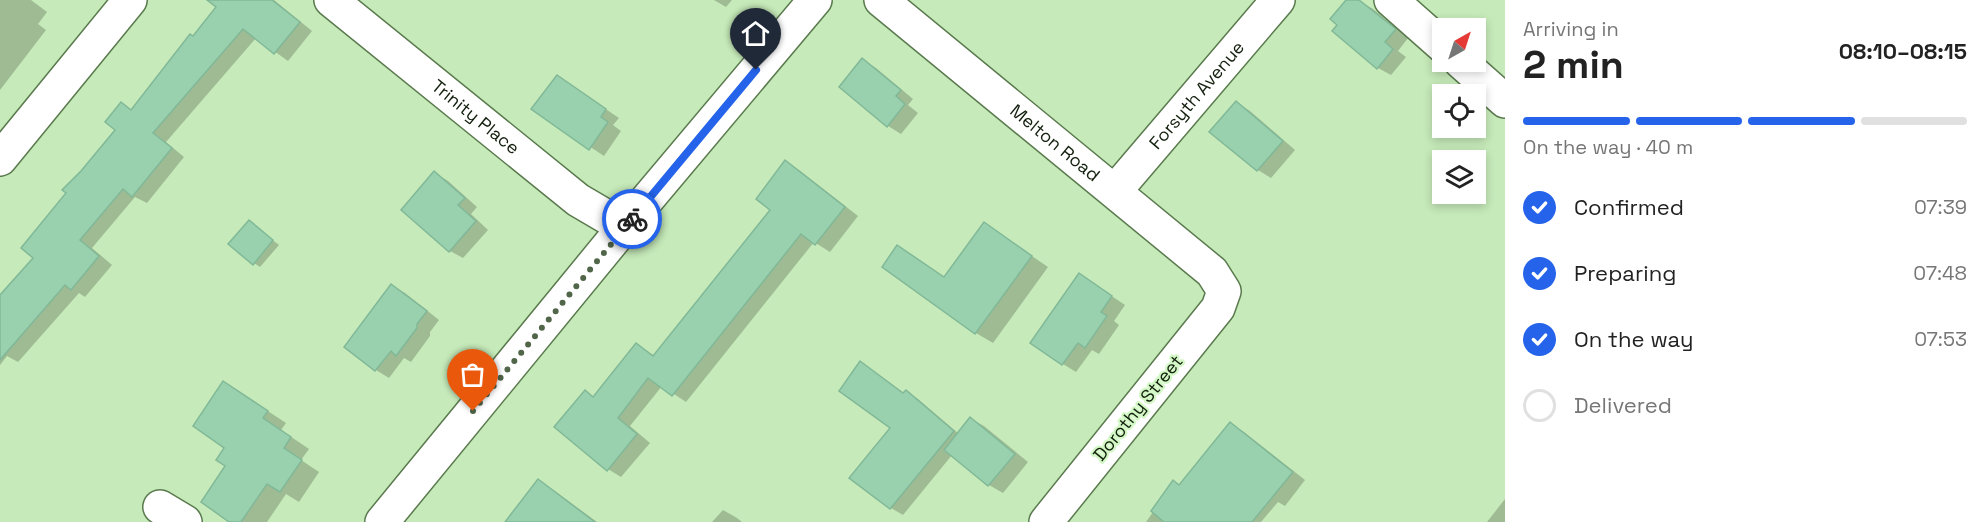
<!DOCTYPE html>
<html lang="en">
<head>
<meta charset="utf-8">
<style>
  :root { --surface:#fff; --page:#f6f6f6; --text:#222; --muted:#767676; --line:#e0e0e0; --accent:#2563eb }
  body { margin:0; font-family:"Space Grotesk",sans-serif; background:var(--page); color:var(--text); height:100vh; display:flex; flex-direction:column; font-size:22px; white-space:nowrap }
  * { box-sizing:border-box; margin:0 }
  p { font-size:20px; color:var(--muted) }
  .icon { flex:none; width:33px; height:33px; fill:none; stroke:currentColor; stroke-width:2; stroke-linecap:round; stroke-linejoin:round }
  .map { position:relative; flex:1; overflow:hidden }
  .details { display:flex; flex-direction:column; background:var(--surface); width:480px }
  .details>* { flex:none }
  .needle { width:39px; rotate:39deg }
  .fabs { position:absolute; left:1432px; top:18px; display:grid; gap:12px }
  .fabs a { display:grid; place-items:center; width:54px; height:54px; border-radius:0px; background:var(--surface); box-shadow:0 3px 9px #0003; font-size:30px }
  .pin { position:absolute; display:grid; place-items:center; width:51px; height:51px; color:#fff; margin:-62px -26px; border-radius:50% 50% 50% 0; rotate:-45deg; box-shadow:0 0 6px #0007 }
  .pin .icon { rotate:45deg }
  .courier { position:absolute; display:grid; place-items:center; width:60px; height:60px; margin:-30px; border:4px solid #2563eb; border-radius:50%; background:#fff; color:#222; box-shadow:0 2px 8px #0007 }
  .summary em { font-style:normal; font-weight:700 }
  .summary div { display:flex; flex-direction:column-reverse }
  .summary { display:flex; align-items:center; justify-content:space-between; height:102px; padding:0 18px }
  h1 { font-size:39px; font-weight:700; line-height:45px }
  .bar { display:grid; grid-template-columns:repeat(4,1fr); gap:9px 6px; align-content:center; height:72px; padding:0 18px }
  .bar i { height:8px; border-radius:4px; background:var(--line) }
  .bar .active { background:var(--accent) }
  .bar p { grid-column:span 4 }
  ol { padding:0 18px; list-style:none }
  li { display:flex; align-items:center; gap:18px; height:66px }
  li p { margin-inline-start:auto }
  li .icon { padding:6px; border-radius:50%; background:var(--accent); color:#fff; stroke-width:4 }
  li:last-child { color:var(--muted) }
  li i { width:33px; height:33px; border:3px solid var(--line); border-radius:50% }
  main { display:flex; flex:1; min-height:0 }
  .map>svg:first-child { display:block }
</style>
</head>
<body>
<main>
<div class="map">
<svg width="1505" height="522" viewBox="0 0 1505 522">
  <rect width="100%" height="100%" fill="#c6eab9"/>
  <g fill="#0003">
    <path d="M0,0h31l16,12 -9,12 8,6 -46,60z"/>
    <path d="M224,0h50l38,31 -24,30 -32,-23 -90,104 18,15 -37,46 -12,-6 -43,51 20,17 -27,32 -6,-4 -61,69 -11,-6 -7,9v-67l35,-40 83,-128 3,-26 11,6 58,-74 4,2z"/>
    <path d="M714,0h18l-6,7z"/>
    <path d="M1359,1l14,8 35,29 -10,13 8,6 -15,18 -13,-7z"/>
    <path d="M863,60l13,8 37,31 -5,6 10,8 -17,21 -13,-8z"/>
    <path d="M558,77l61,41 -6,7 8,6 -17,25 -71,-47z"/>
    <path d="M1237,103l13,8 45,39 -24,28 -13,-8z"/>
    <path d="M785,162l14,8 59,46 -28,36 -16,-10 -128,160 -24,-16 -32,40 20,17 -29,34 -13,-8 -23,-77 10,6 42,-53 18,11 117,-147z"/>
    <path d="M435,173l13,8 29,26 -6,7 17,16 -25,28 -13,-7z"/>
    <path d="M249,222l30,23 -19,22 -6,-4z"/>
    <path d="M985,224l63,43 -55,76 -17,-10 -78,-86 48,31z"/>
    <path d="M1092,283l33,22 -11,16 5,4 -20,29 -7,-4 -16,22 -13,-8z"/>
    <path d="M391,285l14,8 34,27 -9,12v4l-19,26 -7,-4 -15,20 -13,-8z"/>
    <path d="M860,363l45,31 1,-2 12,7 41,35 12,-15 13,7 44,36 -25,31 -14,-8 -37,-30 -49,60 -12,-7 -40,-30 41,-51z"/>
    <path d="M242,394l44,29 -5,7 28,19 -8,11 18,12 -20,30 -13,-8 -19,28h-35l-6,-75z"/>
    <path d="M1231,424l13,8 61,48 -20,26 -7,-4 -17,20h-115l28,-40 7,4z"/>
    <path d="M538,481l18,11 41,30h-90z"/>
    <path d="M1505,499v23h-18z"/>
    <path d="M723,510l14,8 5,4h-30z"/>
  </g>
  <g fill="#99d1af" stroke="#81b897" stroke-width="1.5">
    <path d="M207,0h65l28,22 -26,32 -31,-25 -90,104 19,15 -40,49 -9,-8 -43,51 19,16 -28,34 -6,-5 -65,75v-65l33,-37 -12,-10 45,-55 -4,-3 19,-19 34,-41 -10,-8 16,-20 10,8 59,-76 3,2 23,-29z"/>
    <path d="M1346,0h13l37,29 -11,13 8,7 -16,20 -45,-38 5,-6 -7,-6z"/>
    <path d="M862,58l39,32 -5,6 9,8 -18,23 -48,-40z"/>
    <path d="M557,75l49,34 -5,8 7,5 -19,28 -58,-41z"/>
    <path d="M1236,101l47,40 -26,30 -48,-39z"/>
    <path d="M785,160l60,47 -30,38 -14,-11 -129,162 -24,-18 -30,40 19,16 -30,37 -53,-44 31,-37 8,7 43,-54 17,13 117,-146 -14,-11z"/>
    <path d="M434,171l31,27 -7,7 18,16 -27,31 -48,-42z"/>
    <path d="M249,220l24,20 -20,25 -25,-21z"/>
    <path d="M984,222l48,34 -57,78 -93,-67 15,-22 47,32z"/>
    <path d="M1079,273l33,23 -11,16 6,4 -22,32 -7,-5 -16,22 -32,-22z"/>
    <path d="M391,284l36,27 -10,13v4l-21,28 -5,-5 -16,20 -31,-24z"/>
    <path d="M860,361l43,32 3,-3 48,41 -64,78 -41,-31 41,-50 -51,-37z"/>
    <path d="M223,381l45,30 -5,7 28,19 -7,11 18,12 -22,32 -13,-8 -26,38h-12l-28,-20 24,-36 -9,-6 8,-12 -31,-22z"/>
    <path d="M970,417l45,37 -27,32 -44,-36z"/>
    <path d="M1230,422l63,50 -41,50h-88l-13,-11 22,-31 6,5z"/>
    <path d="M538,479l57,43h-90z"/>
  </g>
  <g fill="none" stroke-linecap="round" stroke-linejoin="round">
    <g stroke="#5a7a4e" stroke-width="36">
      <g id="street">
        <path id="s1" d="M331,0l247,200 46,27"/>
        <path id="s2" d="M881,0l331,272 12,19 -6,17 -172,214"/>
        <path d="M1391,0l52,46"/>
        <path d="M1461,62l44,39"/>
        <path d="M0,159l130,-159"/>
        <path id="s3" d="M1115,191l163,-191"/>
        <path d="M160,507l25,15"/>
        <path d="M382,522l242,-295 191,-227"/>
      </g>
    </g>
    <use href="#street" stroke="#fff" stroke-width="33"/>
  </g>
  <g fill="none" stroke-linecap="round" stroke-linejoin="round">
    <path stroke="#516649" stroke-width="6" stroke-dasharray="0 10.8" d="M473,411l159,-192"/>
    <path stroke="#2563eb" stroke-width="8" d="M632,219l124,-149"/>
  </g>
  <g text-anchor="middle" stroke-width="4.5" stroke-linejoin="round" paint-order="stroke">
    <g font-size="18" fill="#121f0d" stroke="#d3f8c6">
      <text dy="6" stroke="none"><textPath href="#s3" startOffset="126">Forsyth Avenue</textPath></text>
      <text dy="6" stroke="none"><textPath href="#s1" startOffset="186">Trinity Place</textPath></text>
      <text dy="6" stroke="none"><textPath href="#s2" startOffset="225">Melton Road</textPath></text>
      <text transform="translate(1138 408) rotate(-51)" y="6">Dorothy Street</text>
    </g>
  </g>
</svg>
<div class="fabs">
<a><svg class="needle" viewBox="-14 -14 28 28"><path d="M0-13l5 13h-10z" fill="#e53935"/><path d="M0 13l5-13h-10z" fill="#767676"/></svg></a>
<a><svg class="icon" aria-label="locate" viewBox="0 0 24 24"><circle cx="12" cy="12" r="6"/><path d="M12 2v4M12 18v4M2 12h4M18 12h4"/></svg></a>
<a><svg class="icon" aria-label="layers" viewBox="0 0 24 24"><path d="M12 4l9 5-9 5-9-5zM3 14l9 5 9-5"/></svg></a>
</div>
<div class="pin" style="left:473px;top:411px;background:#ea580c"><svg class="icon" aria-label="bag" viewBox="0 0 24 24"><path d="M5 8h14l-1 12H6zM9 8a3 3 0 0 1 6 0"/></svg></div>
<div class="pin" style="left:756px;top:70px;background:#1f2937"><svg class="icon" aria-label="home" viewBox="0 0 24 24"><path d="M3 11l9-7 9 7M6 9v11h12V9"/></svg></div>
<div class="courier" style="left:632px;top:219px"><svg class="icon" aria-label="bike" viewBox="0 0 24 24"><circle cx="6" cy="16" r="4"/><circle cx="18" cy="16" r="4"/><path d="M6 16l4-8h5l3 8M10 8l3 8H6M13 5h3"/></svg></div>
</div>
<section class="details">
<div class="summary"><div><h1>2 min</h1><p>Arriving in</p></div><em>08:10–08:15</em></div>
<div class="bar"><i class="active"></i><i class="active"></i><i class="active"></i><i></i><p>On the way · 40 m</p></div>
<ol>
<li><svg class="icon" aria-label="check" viewBox="0 0 24 24"><path d="M5 12l5 5 9-10"/></svg>Confirmed<p>07:39</p></li>
<li><svg class="icon" aria-label="check" viewBox="0 0 24 24"><path d="M5 12l5 5 9-10"/></svg>Preparing<p>07:48</p></li>
<li><svg class="icon" aria-label="check" viewBox="0 0 24 24"><path d="M5 12l5 5 9-10"/></svg>On the way<p>07:53</p></li>
<li><i></i>Delivered</li>
</ol>
</section>
</main>
</body>
</html>
